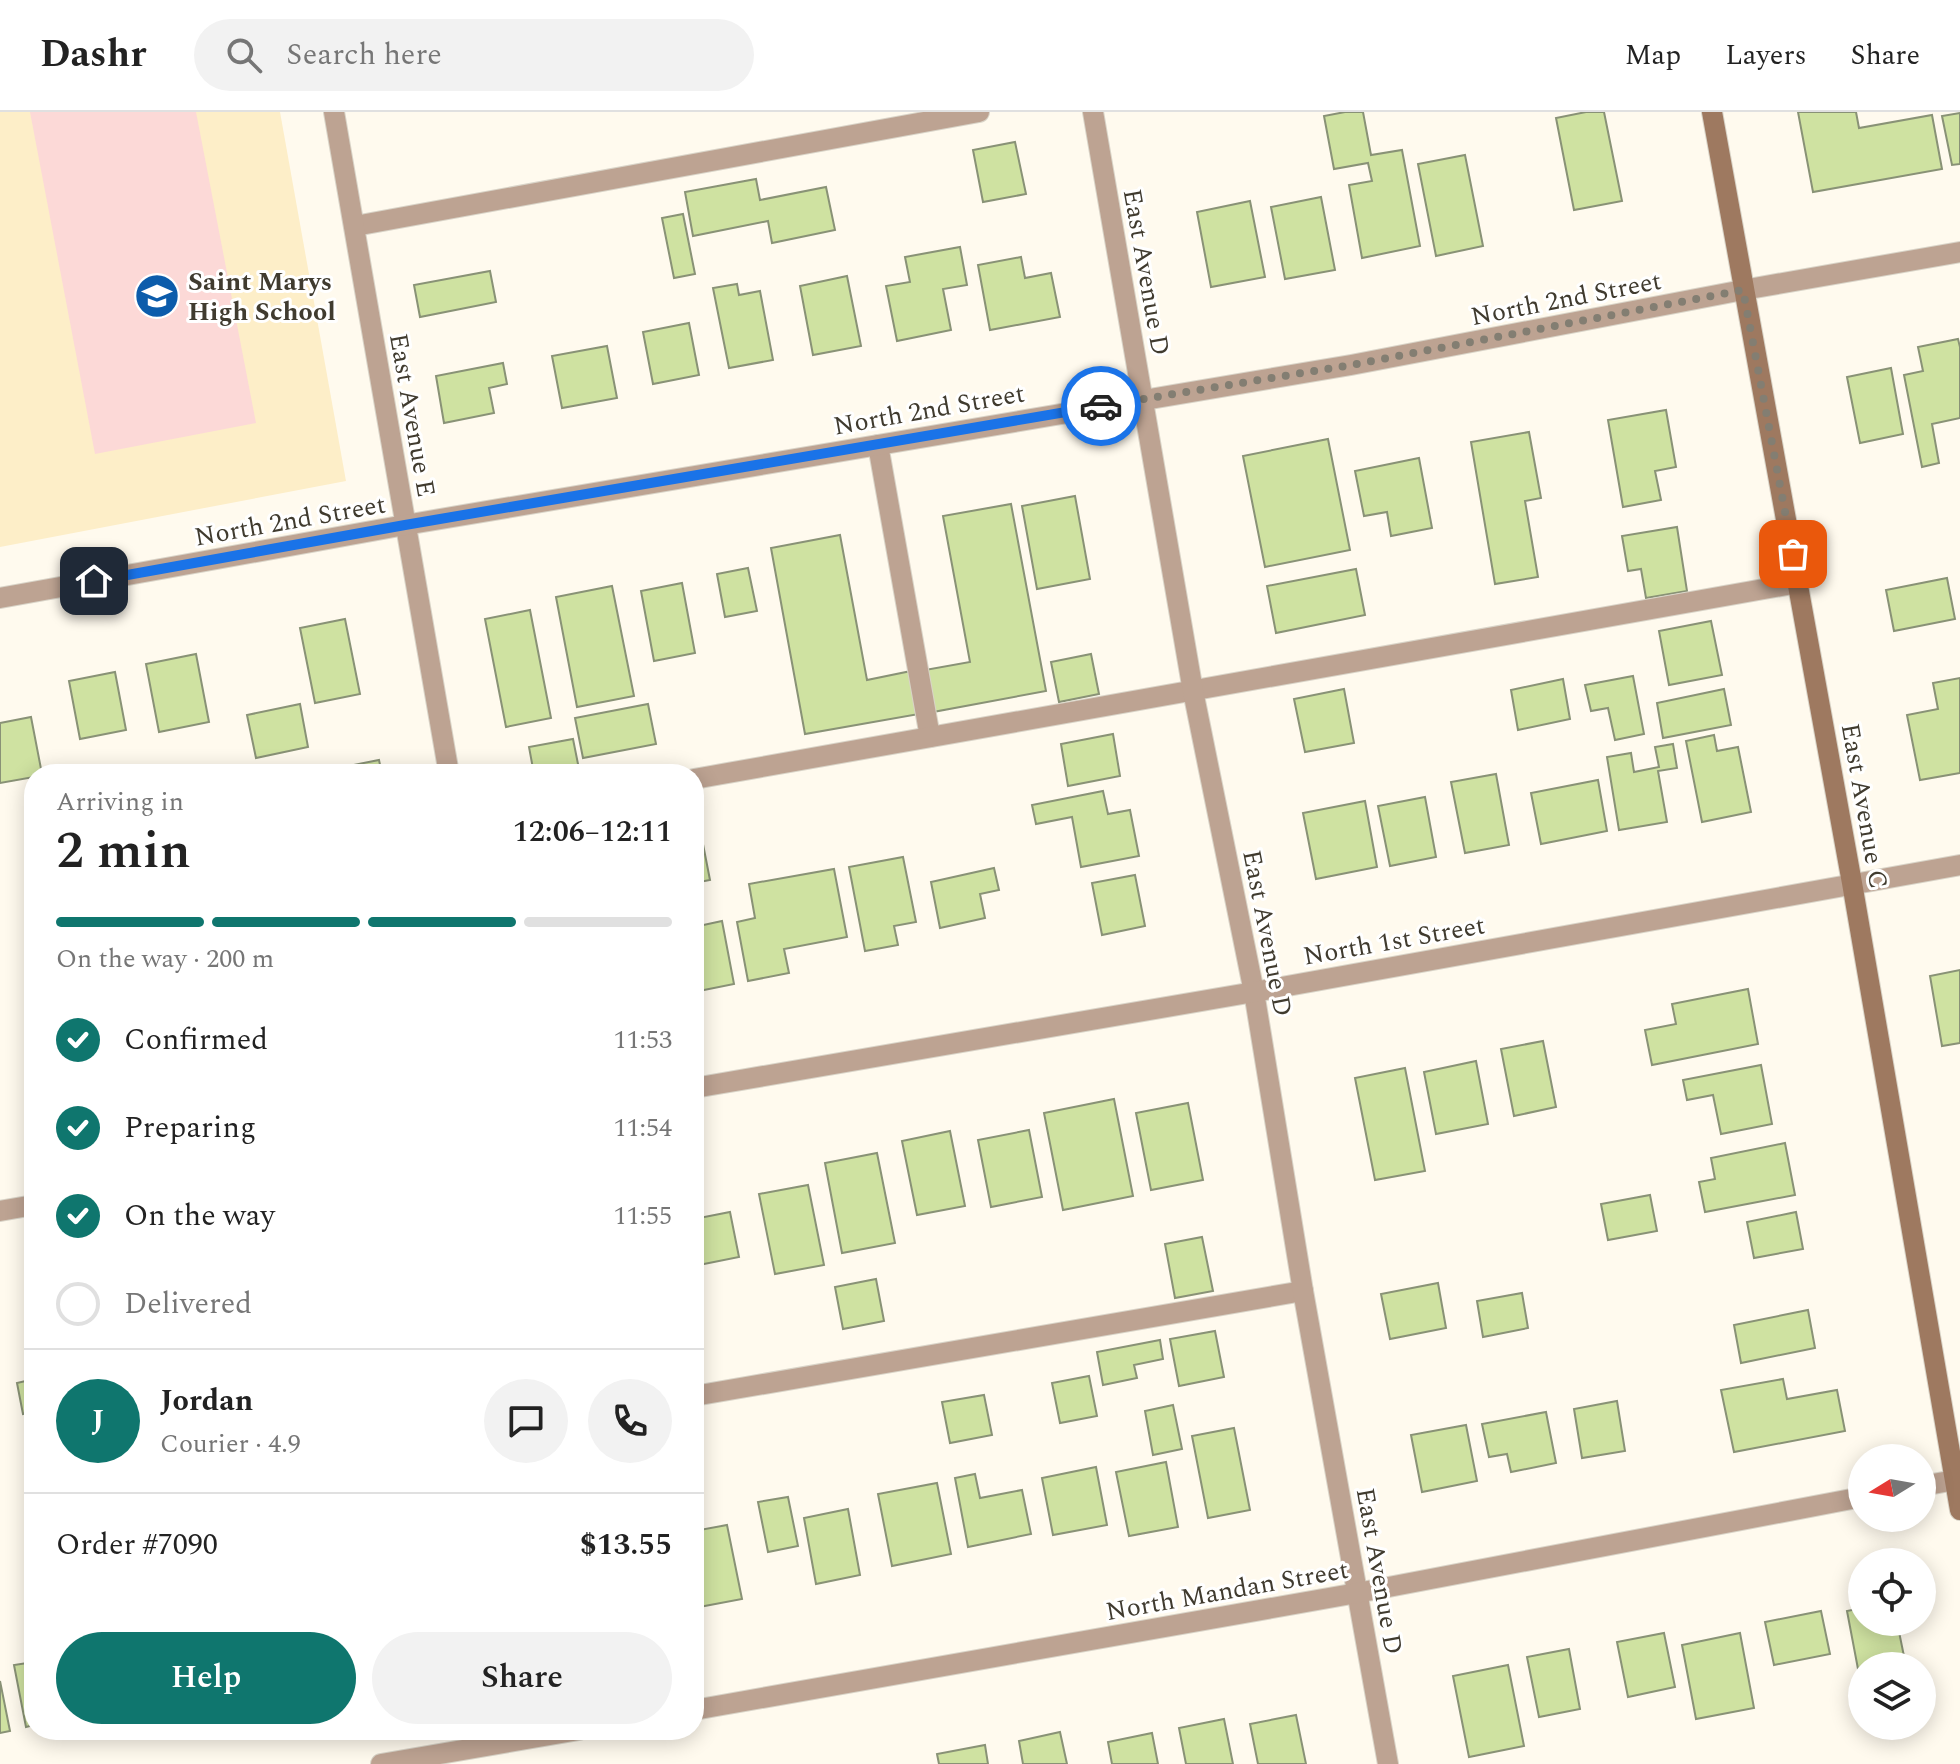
<!DOCTYPE html>
<html lang="en">
<head>
<meta charset="utf-8">
<style>
  :root { --surface:#fff; --page:#f2f2f2; --text:#222; --muted:#767676; --line:#e0e0e0; --accent:#0f766e }
  body { margin:0; font-family:Spectral,serif; background:var(--page); color:var(--text); height:100vh; display:flex; flex-direction:column; font-size:30px; white-space:nowrap }
  * { box-sizing:border-box; margin:0 }
  p { font-size:26px; color:var(--muted) }
  .icon { flex:none; width:44px; height:44px; fill:none; stroke:currentColor; stroke-width:2; stroke-linecap:round; stroke-linejoin:round }
  .map { position:relative; flex:1; overflow:hidden }
  .panel { position:absolute; left:24px; top:652px; width:680px; height:976px; display:flex; flex-direction:column; background:var(--surface); border-radius:32px; box-shadow:0 4px 20px #0003 }
  .panel>* { flex:none }
  .needle { width:52px; rotate:259deg }
  .buttons { position:absolute; left:1848px; top:1332px; display:grid; gap:16px }
  .buttons a { display:grid; place-items:center; width:88px; height:88px; border-radius:50%; background:var(--surface); box-shadow:0 4px 20px #0003; font-size:40px }
  .pin { position:absolute; display:grid; place-items:center; width:68px; height:68px; color:#fff; margin:-34px; border-radius:16px; box-shadow:0 4px 12px #0006 }
  .courier { position:absolute; display:grid; place-items:center; width:80px; height:80px; margin:-40px; border:6px solid #1a73e8; border-radius:50%; background:#fff; color:#222; box-shadow:0 2px 10px #0007 }
  .headline em { font-style:normal; font-weight:600 }
  .headline div { display:flex; flex-direction:column-reverse }
  .headline { display:flex; align-items:center; justify-content:space-between; height:136px; padding:0 32px }
  h1 { font-size:52px; font-weight:600; line-height:60px }
  .bar { display:grid; grid-template-columns:repeat(4,1fr); gap:12px 8px; align-content:center; height:96px; padding:0 32px }
  .bar i { height:10px; border-radius:6px; background:var(--line) }
  .bar .current { background:var(--accent) }
  .bar p { grid-column:span 4 }
  .line { display:flex; align-items:center; gap:20px; padding:0 32px; border-top:2px solid var(--line) }
  .line div { flex:1 }
  .round { display:grid; place-items:center; flex:none; width:84px; height:84px; border-radius:42px; background:var(--page) }
  ol { padding:0 32px; list-style:none }
  li { display:flex; align-items:center; gap:24px; height:88px }
  li p { margin-inline-start:auto }
  li .icon { padding:8px; border-radius:50%; background:var(--accent); color:#fff; stroke-width:4 }
  li:last-child { color:var(--muted) }
  li i { width:44px; height:44px; border:4px solid var(--line); border-radius:50% }
  .action { display:flex; gap:16px; margin-top:auto; padding:16px 32px }
  .action a { flex:1; height:92px; border-radius:48px; background:var(--accent); color:#fff; font-size:32px; font-weight:600; line-height:92px; text-align:center }
  .action a+a { background:var(--page); color:var(--text) }
  header { display:flex; align-items:center; gap:48px; box-sizing:border-box; height:112px; padding:0 40px; background:var(--surface); border-bottom:2px solid var(--line) }
  header strong { font-size:38px }
  nav { display:flex; gap:44px; margin-inline-start:auto; font-size:28px }
  .search { width:560px; height:72px; background:var(--page); display:flex; align-items:center; gap:20px; box-sizing:border-box; padding:0 28px; border-radius:44px; color:var(--muted); font-size:30px }
  .map>svg:first-child { display:block }
</style>
</head>
<body>
<header>
<strong>Dashr</strong>
<div class="search"><svg class="icon" aria-label="search" viewBox="0 0 24 24"><circle cx="10" cy="10" r="6"/><path d="M15 15l6 6"/></svg>Search here</div>
<nav><a>Map</a><a>Layers</a><a>Share</a></nav>
</header>
<div class="map">
<svg width="1960" height="1652" viewBox="0 0 1960 1652">
  <rect width="100%" height="100%" fill="#fffaee"/>
  <path fill="#fdeec8" d="M0,0h280l66,369 -346,66z"/>
  <path fill="#fcd9d7" d="M30,0h166l60,311 -161,31z"/>
  <g fill="#cfe2a1" stroke="#899276" stroke-width="2">
    <path d="M1345,0h18l8,43 31,-5 18,96 -58,12 -13,-73 23,-4 -4,-18 -34,6 -10,-53z"/>
    <path d="M1586,0h18l18,89 -48,9 -18,-92z"/>
    <path d="M1798,0h58l3,16 73,-13 10,54 -129,23z"/>
    <path d="M1960,1v51l-8,1 -10,-49z"/>
    <path d="M1015,30l11,52 -43,8 -10,-52z"/>
    <path d="M1465,43l18,91 -47,10 -18,-92z"/>
    <path d="M756,67l4,21 66,-13 9,43 -63,13 -4,-22 -75,15 -8,-44z"/>
    <path d="M1321,85l14,73 -50,9 -14,-72z"/>
    <path d="M1250,89l15,76 -54,10 -14,-75z"/>
    <path d="M683,102l12,60 -21,4 -12,-60z"/>
    <path d="M960,135l7,38 -24,4 8,41 -54,11 -11,-55 24,-4 -5,-25z"/>
    <path d="M1021,145l4,21 26,-5 9,44 -70,13 -12,-65z"/>
    <path d="M490,159l6,31 -76,15 -6,-32z"/>
    <path d="M847,164l14,70 -48,9 -13,-69z"/>
    <path d="M737,172l2,11 21,-4 13,69 -44,8 -16,-80z"/>
    <path d="M689,211l10,52 -46,9 -10,-52z"/>
    <path d="M1958,227l2,8v71l-28,6 7,39 -17,4 -18,-92 19,-4 -5,-24z"/>
    <path d="M607,234l10,52 -55,10 -10,-52z"/>
    <path d="M503,251l4,21 -18,4 5,25 -50,10 -8,-47z"/>
    <path d="M1891,256l12,66 -43,9 -13,-66z"/>
    <path d="M1666,298l10,57 -21,4 6,29 -38,7 -15,-87z"/>
    <path d="M1529,320l12,66 -16,3 13,76 -43,7 -24,-142z"/>
    <path d="M1328,327l22,111 -85,17 -22,-111z"/>
    <path d="M1419,346l13,70 -41,8 -4,-24 -23,4 -9,-45z"/>
    <path d="M1075,384l15,83 -53,10 -15,-83z"/>
    <path d="M1011,392l35,187 -113,21 -8,-42 45,-8 -27,-146z"/>
    <path d="M1677,415l10,64 -41,7 -5,-29 -13,2 -6,-35z"/>
    <path d="M840,423l27,145 44,-9 8,43 -114,20 -34,-186z"/>
    <path d="M748,456l9,43 -32,6 -8,-43z"/>
    <path d="M1356,457l9,46 -89,18 -9,-47z"/>
    <path d="M1947,466l8,41 -61,12 -8,-41z"/>
    <path d="M682,471l13,70 -41,8 -13,-70z"/>
    <path d="M612,474l22,110 -57,11 -21,-110z"/>
    <path d="M530,498l21,108 -45,9 -21,-108z"/>
    <path d="M345,507l15,75 -45,9 -15,-75z"/>
    <path d="M1711,509l11,54 -53,10 -10,-54z"/>
    <path d="M196,542l13,68 -50,10 -13,-68z"/>
    <path d="M1091,542l8,40 -40,8 -8,-40z"/>
    <path d="M115,560l11,58 -46,9 -11,-58z"/>
    <path d="M1633,564l11,58 -29,6 -7,-32 -17,3 -6,-26z"/>
    <path d="M1960,566v95l-40,7 -13,-65 31,-6 -5,-26z"/>
    <path d="M1563,567l7,40 -52,11 -7,-40z"/>
    <path d="M1344,577l10,54 -49,9 -11,-53z"/>
    <path d="M1724,577l7,36 -68,13 -6,-35z"/>
    <path d="M300,592l8,43 -52,11 -9,-43z"/>
    <path d="M648,592l8,40 -73,14 -8,-40z"/>
    <path d="M31,605l11,57h-8v3l-34,6v-60z"/>
    <path d="M1113,622l7,42 -52,10 -7,-42z"/>
    <path d="M1714,623l3,16 21,-4 13,65 -49,10 -16,-81z"/>
    <path d="M573,627l7,35h-46l-5,-27z"/>
    <path d="M1673,632l4,24 -19,3 9,51 -48,8 -12,-73 24,-4 3,19 25,-5 -4,-20z"/>
    <path d="M379,648l3,14h-64v-2z"/>
    <path d="M1496,662l13,71 -44,8 -14,-71z"/>
    <path d="M1598,668l9,51 -66,13 -10,-51z"/>
    <path d="M1103,679l5,23 22,-4 9,46 -58,11 -9,-50 -36,7 -4,-19z"/>
    <path d="M1425,685l11,60 -46,9 -12,-60z"/>
    <path d="M1365,689l12,66 -61,12 -13,-66z"/>
    <path d="M701,722l9,46 -16,3v-48z"/>
    <path d="M903,745l13,65 -22,4 4,19 -33,6 -16,-84z"/>
    <path d="M994,756l5,22 -19,4 5,24 -45,10 -9,-46z"/>
    <path d="M834,757l13,68 -63,12 5,24 -41,8 -11,-59 18,-4 -6,-34z"/>
    <path d="M1135,763l10,51 -43,9 -10,-52z"/>
    <path d="M722,809l12,63 -40,8v-65z"/>
    <path d="M1960,858v73l-18,3 -12,-70z"/>
    <path d="M1748,877l10,55 -106,21 -7,-35 31,-6 -4,-20z"/>
    <path d="M1543,929l13,66 -42,9 -13,-67z"/>
    <path d="M1476,949l12,63 -52,10 -12,-62z"/>
    <path d="M1761,953l11,59 -51,10 -8,-39 -26,5 -4,-20z"/>
    <path d="M1405,956l20,103 -50,9 -20,-102z"/>
    <path d="M1114,987l19,97 -70,14 -19,-97z"/>
    <path d="M1188,991l15,77 -52,10 -15,-77z"/>
    <path d="M1029,1018l13,67 -51,10 -13,-67z"/>
    <path d="M950,1019l15,75 -48,9 -15,-74z"/>
    <path d="M1785,1031l10,52 -90,17 -6,-30 16,-3 -4,-21z"/>
    <path d="M877,1041l18,90 -53,10 -17,-90z"/>
    <path d="M808,1073l16,80 -49,9 -16,-80z"/>
    <path d="M1650,1083l7,36 -49,9 -7,-36z"/>
    <path d="M730,1100l9,45 -45,9v-47z"/>
    <path d="M1796,1100l7,37 -49,9 -7,-36z"/>
    <path d="M1202,1125l11,54 -38,7 -10,-54z"/>
    <path d="M876,1167l8,42 -41,8 -8,-42z"/>
    <path d="M1438,1171l8,45 -56,11 -9,-45z"/>
    <path d="M1522,1181l6,35 -45,9 -6,-36z"/>
    <path d="M1808,1198l7,38 -74,15 -7,-38z"/>
    <path d="M1215,1219l9,46 -45,9 -9,-47z"/>
    <path d="M1160,1228l3,19 -29,6 3,13 -34,7 -6,-33z"/>
    <path d="M1089,1264l8,40 -37,7 -8,-40z"/>
    <path d="M34,1267v33l-11,2 -6,-31z"/>
    <path d="M1783,1267l4,20 50,-9 8,41 -111,21 -13,-62z"/>
    <path d="M984,1283l8,40 -42,8 -8,-41z"/>
    <path d="M1617,1289l8,50 -43,7 -8,-49z"/>
    <path d="M1173,1293l9,44 -29,6 -8,-44z"/>
    <path d="M1546,1300l10,51 -45,9 -4,-18 -18,3 -7,-33z"/>
    <path d="M1466,1313l11,56 -55,11 -11,-57z"/>
    <path d="M1234,1316l16,82 -42,8 -16,-82z"/>
    <path d="M1166,1350l12,65 -49,9 -13,-64z"/>
    <path d="M1096,1355l11,58 -54,10 -11,-57z"/>
    <path d="M975,1362l5,24 42,-8 9,44 -63,13 -13,-69z"/>
    <path d="M937,1371l14,71 -59,12 -14,-72z"/>
    <path d="M788,1385l10,49 -30,6 -10,-50z"/>
    <path d="M848,1397l12,66 -44,9 -12,-66z"/>
    <path d="M727,1413l15,74 -48,9v-77z"/>
    <path d="M1862,1496v14h35l9,44h-44v24l-15,-79z"/>
    <path d="M1821,1499l9,43 -56,11 -9,-43z"/>
    <path d="M1664,1521l11,54 -47,10 -11,-55z"/>
    <path d="M1740,1521l14,75 -58,11 -14,-74z"/>
    <path d="M1569,1537l11,60 -41,8 -12,-60z"/>
    <path d="M34,1550v63l-8,2 -12,-62z"/>
    <path d="M1508,1553l16,81 -55,11 -16,-81z"/>
    <path d="M0,1569l10,50 -10,2z"/>
    <path d="M1296,1603l10,49h-48l-8,-40z"/>
    <path d="M1224,1607l9,45h-47l-7,-36z"/>
    <path d="M1060,1620l7,32h-44l-4,-23z"/>
    <path d="M1152,1621l6,31h-46l-4,-22z"/>
    <path d="M985,1633l3,19h-49l-2,-10z"/>
  </g>
  <g fill="none" stroke-linecap="round" stroke-linejoin="round">
    <g stroke="#d9d4c8" stroke-width="22">
      <g id="lane">
        <path d="M355,114l624,-114"/>
        <path d="M878,333l52,292"/>
        <path d="M694,667l1104,-196"/>
        <path d="M694,1284l609,-105"/>
      </g>
    </g>
    <g stroke="#d9d4c8" stroke-width="22">
      <g id="street">
        <path d="M334,0l115,662"/>
        <path d="M1093,0l100,579 61,301 49,299 85,473"/>
        <path d="M0,486l405,-73 946,-160 392,-75 217,-38"/>
        <path d="M694,976l560,-96 706,-127"/>
        <path d="M0,1099l34,-6"/>
        <path d="M1922,1374l38,-7"/>
        <path d="M694,1598l663,-117 505,-96"/>
        <path d="M381,1652l198,-34"/>
      </g>
    </g>
    <g stroke="#d9d4c8" stroke-width="22">
      <path id="secondary" d="M1712,0l140,771 108,627"/>
    </g>
    <use href="#lane" stroke="#bda392" stroke-width="20"/>
    <use href="#street" stroke="#bda392" stroke-width="20"/>
    <use href="#secondary" stroke="#9e7960" stroke-width="20"/>
  </g>
  <g fill="none" stroke-linecap="round" stroke-linejoin="round">
    <path stroke="#837e72" stroke-width="8" stroke-dasharray="0 14.4" d="M1101,294l250,-41 392,-75 50,264"/>
    <path stroke="#1a73e8" stroke-width="10" d="M94,469l311,-56 696,-119"/>
  </g>
  <defs>
    <g id="school-disc" transform="scale(2.3)"><circle r="9.5" fill="#0c5cab" stroke="#fff"/><path d="M0-5L7-2L0 1L-7-2ZM-4 1L0 2.5L4 1V4Q0 6-4 4Z" fill="#fff"/></g>
  </defs>
  <g fill-rule="evenodd">
    <use href="#school-disc" x="157" y="184"/>
  </g>
  <g text-anchor="middle" stroke-width="6" stroke-linejoin="round" paint-order="stroke">
    <g font-size="26" fill="#403b2f" stroke="#fff">
      <text transform="translate(1147 160) rotate(80)" y="9">East Avenue D</text>
      <text transform="translate(1566 186) rotate(-11)" y="9">North 2nd Street</text>
      <text transform="translate(929 297) rotate(-10)" y="9">North 2nd Street</text>
      <text transform="translate(413 303) rotate(80)" y="9">East Avenue E</text>
      <text transform="translate(290 408) rotate(-10)" y="9">North 2nd Street</text>
      <text transform="translate(1865 694) rotate(80)" y="9">East Avenue C</text>
      <text transform="translate(1268 821) rotate(79)" y="9">East Avenue D</text>
      <text transform="translate(1394 828) rotate(-10)" y="9">North 1st Street</text>
      <text transform="translate(1380 1459) rotate(80)" y="9">East Avenue D</text>
      <text transform="translate(1227 1478) rotate(-10)" y="9">North Mandan Street</text>
    </g>
    <g font-size="26" font-weight="bold" fill="#403b2f" stroke="#fff" text-anchor="start">
      <text x="188" y="178">Saint Marys<tspan x="188" dy="30">High School</tspan></text>
    </g>
  </g>
</svg>
<div class="buttons">
<a><svg class="needle" viewBox="-14 -14 28 28"><path d="M0-13l5 13h-10z" fill="#e53935"/><path d="M0 13l5-13h-10z" fill="#767676"/></svg></a>
<a><svg class="icon" aria-label="locate" viewBox="0 0 24 24"><circle cx="12" cy="12" r="6"/><path d="M12 2v4M12 18v4M2 12h4M18 12h4"/></svg></a>
<a><svg class="icon" aria-label="layers" viewBox="0 0 24 24"><path d="M12 4l9 5-9 5-9-5zM3 14l9 5 9-5"/></svg></a>
</div>
<div class="pin" style="left:1793px;top:442px;background:#ea580c"><svg class="icon" aria-label="bag" viewBox="0 0 24 24"><path d="M5 8h14l-1 12H6zM9 8a3 3 0 0 1 6 0"/></svg></div>
<div class="pin" style="left:94px;top:469px;background:#1f2937"><svg class="icon" aria-label="home" viewBox="0 0 24 24"><path d="M3 11l9-7 9 7M6 9v11h12V9"/></svg></div>
<div class="courier" style="left:1101px;top:294px"><svg class="icon" aria-label="car" viewBox="0 0 24 24"><path d="M5 17H2v-5l4-1 3-4h7l3 4 3 1v5h-3M9 17h6M6 11h13"/><circle cx="7" cy="17" r="2"/><circle cx="17" cy="17" r="2"/></svg></div>
<section class="panel">
<div class="headline"><div><h1>2 min</h1><p>Arriving in</p></div><em>12:06–12:11</em></div>
<div class="bar"><i class="current"></i><i class="current"></i><i class="current"></i><i></i><p>On the way · 200 m</p></div>
<ol>
<li><svg class="icon" aria-label="check" viewBox="0 0 24 24"><path d="M5 12l5 5 9-10"/></svg>Confirmed<p>11:53</p></li>
<li><svg class="icon" aria-label="check" viewBox="0 0 24 24"><path d="M5 12l5 5 9-10"/></svg>Preparing<p>11:54</p></li>
<li><svg class="icon" aria-label="check" viewBox="0 0 24 24"><path d="M5 12l5 5 9-10"/></svg>On the way<p>11:55</p></li>
<li><i></i>Delivered</li>
</ol>
<div class="line" style="height:144px"><b class="round" style="background:var(--accent);color:#fff">J</b><div><b>Jordan</b><p>Courier · 4.9</p></div><a class="round"><svg class="icon" aria-label="chat" viewBox="0 0 24 24"><path d="M4 5h16v11H9l-5 4z"/></svg></a><a class="round"><svg class="icon" aria-label="phone" viewBox="0 0 24 24"><path d="M5 4h4l2 5-3 2q2 4 5 5l2-3 5 2v4C11 20 4 13 5 4z"/></svg></a></div>
<div class="line" style="height:104px"><div>Order #7090</div><b>$13.55</b></div>
<div class="action"><a>Help</a><a>Share</a></div>
</section>
</div>
</body>
</html>
